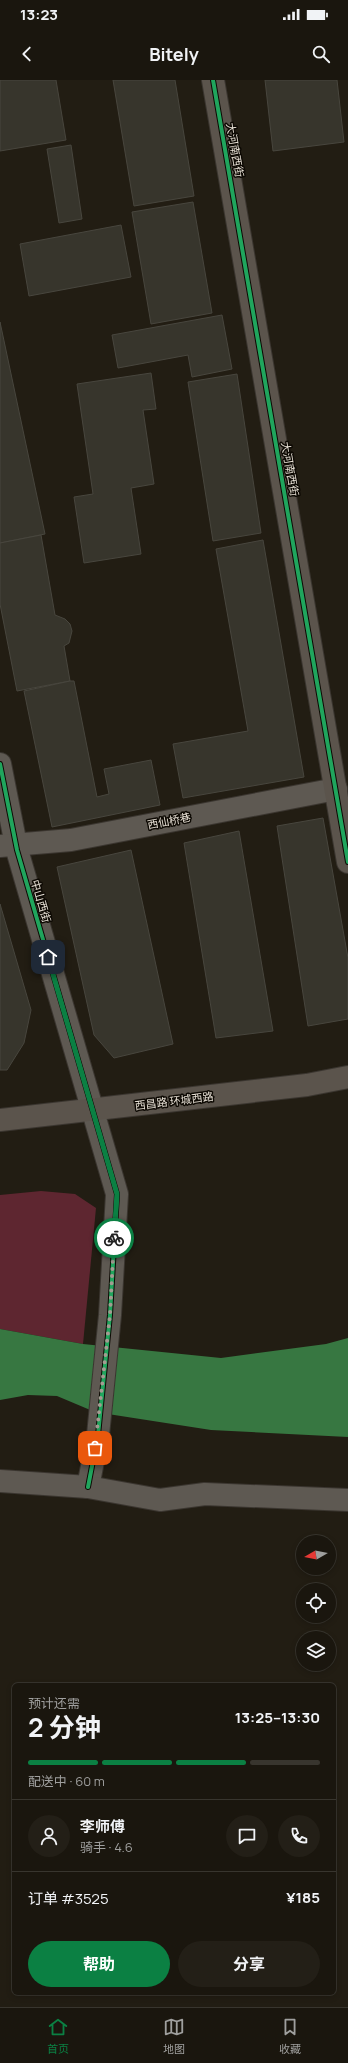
<!DOCTYPE html>
<html lang="zh">
<head>
<meta charset="utf-8">
<style>
  :root { --surface:#1a160e; --page:#231f17; --text:#f1f3f6; --muted:#9f9f9e; --line:#38352e; --accent:#0b8043 }
  body { margin:0; font-family:Manrope,"Noto Sans SC",sans-serif; background:var(--page); color:var(--text); height:100vh; display:flex; flex-direction:column; font-size:15px; white-space:nowrap }
  * { box-sizing:border-box; margin:0 }
  p { font-size:13px; color:var(--muted) }
  .icon { flex:none; width:22px; height:22px; fill:none; stroke:currentColor; stroke-width:2; stroke-linecap:round; stroke-linejoin:round }
  .map { position:relative; flex:1; overflow:hidden }
  .sheet { position:absolute; left:12px; top:1603px; width:324px; height:312px; display:flex; flex-direction:column; background:var(--surface); border-radius:6px; box-shadow:0 2px 6px #0003,0 0 0 1px var(--line) }
  .sheet>* { flex:none }
  .needle { width:26px; rotate:261deg }
  .fabs { position:absolute; left:296px; top:1455px; display:grid; gap:8px }
  .fabs a { display:grid; place-items:center; width:40px; height:40px; border-radius:50%; background:var(--surface); box-shadow:0 2px 6px #0003,0 0 0 1px var(--line); font-size:20px }
  .pin { position:absolute; display:grid; place-items:center; width:34px; height:34px; color:#fff; margin:-17px; border-radius:8px; box-shadow:0 2px 6px #0006 }
  .courier { position:absolute; display:grid; place-items:center; width:40px; height:40px; margin:-20px; border:3px solid #0b8043; border-radius:50%; background:#fff; color:#222; box-shadow:0 1px 5px #0007 }
  .overview em { font-style:normal; font-weight:700 }
  .overview div { display:flex; flex-direction:column-reverse }
  .overview { display:flex; align-items:center; justify-content:space-between; height:68px; padding:0 16px }
  h1 { font-size:26px; font-weight:700; line-height:30px }
  .bar { display:grid; grid-template-columns:repeat(4,1fr); gap:6px 4px; align-content:center; height:48px; padding:0 16px }
  .bar i { height:5px; border-radius:3px; background:var(--line) }
  .bar .selected { background:var(--accent) }
  .bar p { grid-column:span 4 }
  .line { display:flex; align-items:center; gap:10px; padding:0 16px; border-top:1px solid var(--line) }
  .line div { flex:1 }
  .round { display:grid; place-items:center; flex:none; width:42px; height:42px; border-radius:21px; background:var(--page) }
  .cta { display:flex; gap:8px; margin-top:auto; padding:8px 16px }
  .cta a { flex:1; height:46px; border-radius:24px; background:var(--accent); color:#fff; font-size:16px; font-weight:700; line-height:46px; text-align:center }
  .cta a+a { background:var(--page); color:var(--text) }
  .status { display:flex; justify-content:space-between; align-items:center; height:28px; padding:0 20px; background:var(--surface); direction:ltr }
  .status svg { height:11px; fill:currentColor }
  header { display:flex; justify-content:space-between; align-items:center; height:52px; padding:0 16px; background:var(--surface); font-size:18px; font-weight:700 }
  .menu { display:flex; justify-content:space-around; align-items:center; height:56px; border-top:1px solid var(--line); background:var(--surface); font-size:11px; color:var(--muted) }
  .menu a { display:grid; justify-items:center; gap:2px }
  .menu .selected { color:var(--accent) }
  .map>svg:first-child { display:block }
</style>
</head>
<body>
<div class="status"><b>13:23</b><svg viewBox="0 0 49 12"><path d="M0 12V9h3v3zM5 12V6h3v6zM10 12V3h3v9zM15 12V0h3v12zM26 1h20v11H26zM47 4h2v5h-2z"/></svg></div>
<header><svg class="icon" aria-label="back" viewBox="0 0 24 24"><path d="M15 5l-7 7 7 7"/></svg>Bitely<svg class="icon" aria-label="search" viewBox="0 0 24 24"><circle cx="10" cy="10" r="6"/><path d="M15 15l6 6"/></svg></header>
<div class="map">
<svg width="348" height="1927" viewBox="0 0 348 1927">
  <rect width="100%" height="100%" fill="#221d13"/>
  <path fill="#5e2630" d="M41,1111l34,3 21,14 -13,136 -83,-15v-134z"/>
  <path fill="#377741" d="M0,1249l83,15 138,14 105,-14 22,-6v99l-137,-7 -116,-18 -38,-16 -29,-1 -28,5z"/>
  <g fill="#37352c" stroke="#48463e">
    <path d="M0,0h56l10,60 -66,11z"/>
    <path d="M113,0h62l19,116 -60,10z"/>
    <path d="M265,0h72l7,62 -71,9z"/>
    <path d="M71,65l11,74 -23,4 -12,-74z"/>
    <path d="M193,122l19,111 -61,11 -19,-112z"/>
    <path d="M121,145l10,52 -102,19 -9,-52z"/>
    <path d="M222,235l10,54 -40,8 -4,-22 -70,13 -6,-33z"/>
    <path d="M0,242l45,212 -45,9z"/>
    <path d="M151,293l5,36 -13,1 11,74 -23,4 10,66 -57,9 -10,-66 19,-3 -16,-110z"/>
    <path d="M237,294l24,159 -48,8 -25,-159z"/>
    <path d="M41,455l14,80 10,4 5,5 2,7 -3,12 -5,3 6,35 -53,10 -17,-87v-61z"/>
    <path d="M263,460l41,237 -121,21 -10,-54 75,-13 -32,-182z"/>
    <path d="M70,601h4l23,116 12,-3 -5,-25 47,-9 9,45 -108,22 -28,-136z"/>
    <path d="M323,738l25,140v61l-40,7 -31,-200z"/>
    <path d="M239,751l34,200 -57,7 -32,-195z"/>
    <path d="M131,770l42,194 -59,14 -20,-23 -37,-168z"/>
    <path d="M0,824l31,106 -7,33 -17,27h-7z"/>
  </g>
  <g fill="none" stroke-linecap="round" stroke-linejoin="round">
    <g stroke="#3b3630" stroke-width="24">
      <g id="street">
        <path d="M0,684l17,86 100,344 -7,121 -12,120 -10,52"/>
        <path d="M0,766l71,-6 265,-51"/>
        <path d="M0,1401l88,6 72,13 45,-6 143,6"/>
      </g>
    </g>
    <g stroke="#3b3630" stroke-width="24">
      <g id="secondary">
        <path d="M213,0l135,782"/>
        <path d="M0,1040l307,-35 41,-8"/>
      </g>
    </g>
    <use href="#street" stroke="#5e5952" stroke-width="22"/>
    <use href="#secondary" stroke="#5b544c" stroke-width="22"/>
    <g stroke="#0d0903" stroke-width="6">
      <g id="cycleway">
        <path d="M213,0l135,782"/>
        <path d="M0,684l17,86 100,344 -7,121 -12,120 -10,52"/>
      </g>
    </g>
    <use href="#cycleway" stroke="#20a55d" stroke-width="4"/>
  </g>
  <g fill="none" stroke-linecap="round" stroke-linejoin="round">
    <path stroke="#a39c92" stroke-width="4" stroke-dasharray="0 7.2" d="M95,1368l15,-133 4,-77"/>
    <path stroke="#0b8043" stroke-width="5" d="M48,877l69,237 -3,44"/>
  </g>
  <g text-anchor="middle" stroke-width="3" stroke-linejoin="round" paint-order="stroke">
    <g font-size="11" fill="#e8e1d6" stroke="#0d0903">
      <text transform="translate(235 70) rotate(80)" y="4">大河南西街</text>
      <text transform="translate(290 389) rotate(80)" y="4">大河南西街</text>
      <text transform="translate(169 741) rotate(-11)" y="4">西仙桥巷</text>
      <text transform="translate(41 821) rotate(74)" y="4">中山西街</text>
      <text transform="translate(174 1021) rotate(-7)" y="4">西昌路 环城西路</text>
    </g>
  </g>
</svg>
<div class="fabs">
<a><svg class="needle" viewBox="-14 -14 28 28"><path d="M0-13l5 13h-10z" fill="#e53935"/><path d="M0 13l5-13h-10z" fill="#9f9f9e"/></svg></a>
<a><svg class="icon" aria-label="locate" viewBox="0 0 24 24"><circle cx="12" cy="12" r="6"/><path d="M12 2v4M12 18v4M2 12h4M18 12h4"/></svg></a>
<a><svg class="icon" aria-label="layers" viewBox="0 0 24 24"><path d="M12 4l9 5-9 5-9-5zM3 14l9 5 9-5"/></svg></a>
</div>
<div class="pin" style="left:95px;top:1368px;background:#ea580c"><svg class="icon" aria-label="bag" viewBox="0 0 24 24"><path d="M5 8h14l-1 12H6zM9 8a3 3 0 0 1 6 0"/></svg></div>
<div class="pin" style="left:48px;top:877px;background:#1f2937"><svg class="icon" aria-label="home" viewBox="0 0 24 24"><path d="M3 11l9-7 9 7M6 9v11h12V9"/></svg></div>
<div class="courier" style="left:114px;top:1158px"><svg class="icon" aria-label="bike" viewBox="0 0 24 24"><circle cx="6" cy="16" r="4"/><circle cx="18" cy="16" r="4"/><path d="M6 16l4-8h5l3 8M10 8l3 8H6M13 5h3"/></svg></div>
<section class="sheet">
<div class="overview"><div><h1>2 分钟</h1><p>预计还需</p></div><em>13:25–13:30</em></div>
<div class="bar"><i class="selected"></i><i class="selected"></i><i class="selected"></i><i></i><p>配送中 · 60 m</p></div>
<div class="line" style="height:72px"><a class="round"><svg class="icon" aria-label="person" viewBox="0 0 24 24"><circle cx="12" cy="8" r="4"/><path d="M4 21q1-7 8-7t8 7"/></svg></a><div><b>李师傅</b><p>骑手 · 4.6</p></div><a class="round"><svg class="icon" aria-label="chat" viewBox="0 0 24 24"><path d="M4 5h16v11H9l-5 4z"/></svg></a><a class="round"><svg class="icon" aria-label="phone" viewBox="0 0 24 24"><path d="M5 4h4l2 5-3 2q2 4 5 5l2-3 5 2v4C11 20 4 13 5 4z"/></svg></a></div>
<div class="line" style="height:52px"><div>订单 #3525</div><b>¥185</b></div>
<div class="cta"><a>帮助</a><a>分享</a></div>
</section>
</div>
<nav class="menu">
<a class="selected"><svg class="icon" aria-label="home" viewBox="0 0 24 24"><path d="M3 11l9-7 9 7M6 9v11h12V9"/></svg>首页</a>
<a><svg class="icon" aria-label="map" viewBox="0 0 24 24"><path d="M3 6l6-2 6 2 6-2v14l-6 2-6-2-6 2zM9 4v14M15 6v14"/></svg>地图</a>
<a><svg class="icon" aria-label="saved" viewBox="0 0 24 24"><path d="M7 4h10v16l-5-4-5 4z"/></svg>收藏</a>
</nav>
</body>
</html>
